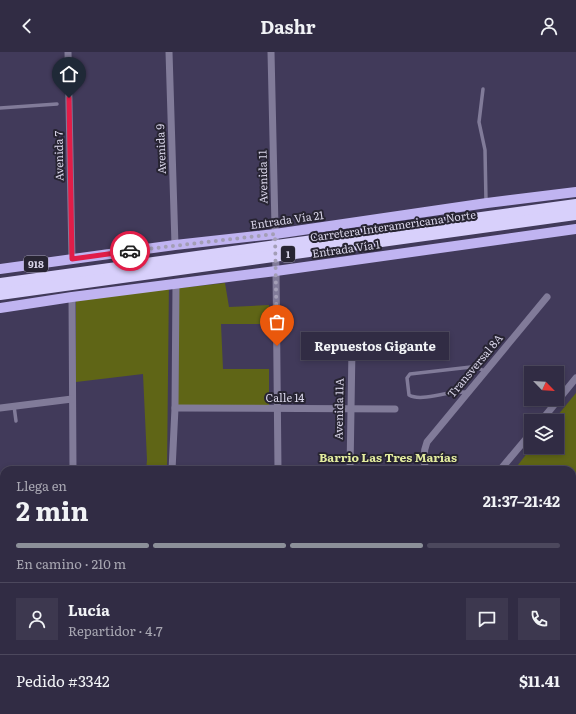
<!DOCTYPE html>
<html lang="es">
<head>
<meta charset="utf-8">
<style>
  :root { --surface:#312c44; --page:#3d384f; --text:#f1f3f6; --muted:#a8a7b2; --line:#4c485d; --accent:#8c9099 }
  body { margin:0; font-family:Literata,serif; background:var(--page); color:var(--text); height:100vh; display:flex; flex-direction:column; font-size:15px; white-space:nowrap }
  * { box-sizing:border-box; margin:0 }
  p { font-size:13px; color:var(--muted) }
  .icon { flex:none; width:22px; height:22px; fill:none; stroke:currentColor; stroke-width:2; stroke-linecap:round; stroke-linejoin:round }
  .map { position:relative; flex:1; overflow:hidden }
  .details { position:absolute; left:0px; top:414px; width:576px; height:248px; display:flex; flex-direction:column; background:var(--surface); border-radius:12px 12px 0 0; box-shadow:0 2px 6px #0003,0 0 0 1px var(--line) }
  .details>* { flex:none }
  .needle { width:26px; rotate:115deg }
  .fabs { position:absolute; left:524px; top:314px; display:grid; gap:8px }
  .fabs a { display:grid; place-items:center; width:40px; height:40px; border-radius:0px; background:var(--surface); box-shadow:0 2px 6px #0003,0 0 0 1px var(--line); font-size:20px }
  .pin { position:absolute; display:grid; place-items:center; width:34px; height:34px; color:#fff; margin:-41px -17px; border-radius:50% 50% 50% 0; rotate:-45deg; box-shadow:0 0 4px #0007 }
  .pin .icon { rotate:45deg }
  .courier { position:absolute; display:grid; place-items:center; width:40px; height:40px; margin:-20px; border:3px solid #e11d48; border-radius:50%; background:#fff; color:#222; box-shadow:0 1px 5px #0007 }
  .bubble { position:absolute; height:28px; border-radius:0px; background:var(--surface); box-shadow:0 2px 6px #0003,0 0 0 1px var(--line); font-size:13px; font-weight:700; line-height:28px; text-align:center }
  .summary em { font-style:normal; font-weight:700 }
  .summary div { display:flex; flex-direction:column-reverse }
  .summary { display:flex; align-items:center; justify-content:space-between; height:68px; padding:0 16px }
  h1 { font-size:26px; font-weight:700; line-height:30px }
  .bar { display:grid; grid-template-columns:repeat(4,1fr); gap:6px 4px; align-content:center; height:48px; padding:0 16px }
  .bar i { height:5px; border-radius:3px; background:var(--line) }
  .bar .active { background:var(--accent) }
  .bar p { grid-column:span 4 }
  .line { display:flex; align-items:center; gap:10px; padding:0 16px; border-top:1px solid var(--line) }
  .line div { flex:1 }
  .round { display:grid; place-items:center; flex:none; width:42px; height:42px; border-radius:0px; background:var(--page) }
  header { display:flex; justify-content:space-between; align-items:center; height:52px; padding:0 16px; background:var(--surface); font-size:18px; font-weight:700 }
  .map>svg:first-child { display:block }
</style>
</head>
<body>
<header><svg class="icon" aria-label="back" viewBox="0 0 24 24"><path d="M15 5l-7 7 7 7"/></svg>Dashr<svg class="icon" aria-label="person" viewBox="0 0 24 24"><circle cx="12" cy="8" r="4"/><path d="M4 21q1-7 8-7t8 7"/></svg></header>
<div class="map">
<svg width="576" height="662" viewBox="0 0 576 662">
  <rect width="100%" height="100%" fill="#413a5a"/>
  <path fill="#4d446a" d="M572,634l4,3v25h-135v-4h131z"/>
  <g fill="#5f6516">
    <path d="M169,228l-2,190h-21l1,-10 -4,-86 -67,8v-87z"/>
    <path d="M225,231l4,24 40,-2 1,19h-49l2,45h46v37l-91,-1 1,-117z"/>
    <path d="M576,341v244l-4,-3v-164h-58l18,-23h25v-26h-4z"/>
  </g>
  <g fill="none" stroke-linecap="round" stroke-linejoin="round">
    <g stroke="#817b99" stroke-width="3.5">
      <path d="M483,37l-4,33 6,28 1,51"/>
      <path d="M0,56l57,-4"/>
      <path d="M468,340c-6,0 -11,0 -17,1 -11,1 -32,8 -42,2l-2,-17 3,-4 61,-7h4l10,4"/>
      <path d="M14,354l2,15"/>
      <path d="M572,450l4,2"/>
      <path d="M572,583l4,-4"/>
      <path d="M0,587h4"/>
      <path d="M572,591l4,3"/>
      <path d="M392,658v4"/>
      <path d="M357,662v-4"/>
    </g>
    <g stroke="#817b99" stroke-width="7">
      <path d="M68,0l4,207"/>
      <path d="M169,0l6,193"/>
      <path d="M271,0l5,219 2,199"/>
      <path d="M72,245l1,173"/>
      <path d="M321,297l31,-1 31,-3"/>
      <path d="M0,356l72,-9"/>
      <path d="M175,356l220,1"/>
      <path d="M541,369l35,-43"/>
      <path d="M172,418l3,-62 1,-124"/>
      <path d="M350,418l2,-122"/>
      <path d="M426,418c-3,-10 -3,-18 1,-28l120,-145"/>
      <path d="M500,418l31,-37"/>
      <path d="M0,450h4"/>
      <path d="M0,551h4"/>
      <path d="M0,657h4"/>
      <path d="M69,658v4"/>
      <path d="M171,658v4"/>
      <path d="M206,658h72"/>
      <path d="M296,662l3,-4"/>
    </g>
    <g stroke="#c0b4f1" stroke-width="10">
      <path d="M0,217l175,-24 100,-11 212,-31 89,-11"/>
      <path d="M0,256l72,-11 204,-26 300,-42"/>
    </g>
    <g stroke="#d8d0fb" stroke-width="12">
      <path d="M0,232l576,-79"/>
      <path d="M0,242l576,-80"/>
    </g>
  </g>
  <g fill="none" stroke-linecap="round" stroke-linejoin="round">
    <path stroke="#a39eb6" stroke-width="4" stroke-dasharray="0 7.2" d="M130,199l145,-17 2,112"/>
    <path stroke="#e11d48" stroke-width="5" d="M69,46l3,161 58,-8"/>
  </g>
  <g text-anchor="middle" stroke-width="4" stroke-linejoin="round" paint-order="stroke">
    <g fill="#272432" stroke="#a39fb1" stroke-width="1">
      <rect x="281" y="194" width="14" height="16" rx="3"/>
      <rect x="24" y="204" width="24" height="16" rx="3"/>
    </g>
    <g font-size="10" font-weight="bold" fill="#d8d4e8">
      <text x="288" y="206">1</text>
      <text x="36" y="216">918</text>
    </g>
    <g font-size="11" fill="#d8d4e8" stroke="#272432">
      <text transform="translate(161 97) rotate(-92)" y="4">Avenida 9</text>
      <text transform="translate(59 104) rotate(-91)" y="4">Avenida 7</text>
      <text transform="translate(263 125) rotate(-91)" y="4">Avenida 11</text>
      <text transform="translate(287 168) rotate(-8)" y="4">Entrada Vía 21</text>
      <text transform="translate(393 174) rotate(-8)" y="4">Carretera Interamericana Norte</text>
      <text transform="translate(346 197) rotate(-8)" y="4">Entrada Vía 1</text>
      <text transform="translate(475 314) rotate(-50)" y="4">Transversal 8A</text>
      <text x="285" y="350">Calle 14</text>
      <text transform="translate(339 357) rotate(-89)" y="4">Avenida 11A</text>
    </g>
    <g font-size="12" font-weight="bold" fill="#e3ec9e" stroke="#272432">
      <text x="388" y="410">Barrio Las Tres Marías</text>
    </g>
  </g>
</svg>
<div class="fabs">
<a><svg class="needle" viewBox="-14 -14 28 28"><path d="M0-13l5 13h-10z" fill="#e53935"/><path d="M0 13l5-13h-10z" fill="#a8a7b2"/></svg></a>
<a><svg class="icon" aria-label="layers" viewBox="0 0 24 24"><path d="M12 4l9 5-9 5-9-5zM3 14l9 5 9-5"/></svg></a>
</div>
<div class="pin" style="left:277px;top:294px;background:#ea580c"><svg class="icon" aria-label="bag" viewBox="0 0 24 24"><path d="M5 8h14l-1 12H6zM9 8a3 3 0 0 1 6 0"/></svg></div>
<div class="pin" style="left:69px;top:46px;background:#1f2937"><svg class="icon" aria-label="home" viewBox="0 0 24 24"><path d="M3 11l9-7 9 7M6 9v11h12V9"/></svg></div>
<div class="courier" style="left:130px;top:199px"><svg class="icon" aria-label="car" viewBox="0 0 24 24"><path d="M5 17H2v-5l4-1 3-4h7l3 4 3 1v5h-3M9 17h6M6 11h13"/><circle cx="7" cy="17" r="2"/><circle cx="17" cy="17" r="2"/></svg></div>
<div class="bubble" style="left:301px;top:280px;width:148px">Repuestos Gigante</div>
<section class="details">
<div class="summary"><div><h1>2 min</h1><p>Llega en</p></div><em>21:37–21:42</em></div>
<div class="bar"><i class="active"></i><i class="active"></i><i class="active"></i><i></i><p>En camino · 210 m</p></div>
<div class="line" style="height:72px"><a class="round"><svg class="icon" aria-label="person" viewBox="0 0 24 24"><circle cx="12" cy="8" r="4"/><path d="M4 21q1-7 8-7t8 7"/></svg></a><div><b>Lucía</b><p>Repartidor · 4.7</p></div><a class="round"><svg class="icon" aria-label="chat" viewBox="0 0 24 24"><path d="M4 5h16v11H9l-5 4z"/></svg></a><a class="round"><svg class="icon" aria-label="phone" viewBox="0 0 24 24"><path d="M5 4h4l2 5-3 2q2 4 5 5l2-3 5 2v4C11 20 4 13 5 4z"/></svg></a></div>
<div class="line" style="height:52px"><div>Pedido #3342</div><b>$11.41</b></div>
</section>
</div>
</body>
</html>
